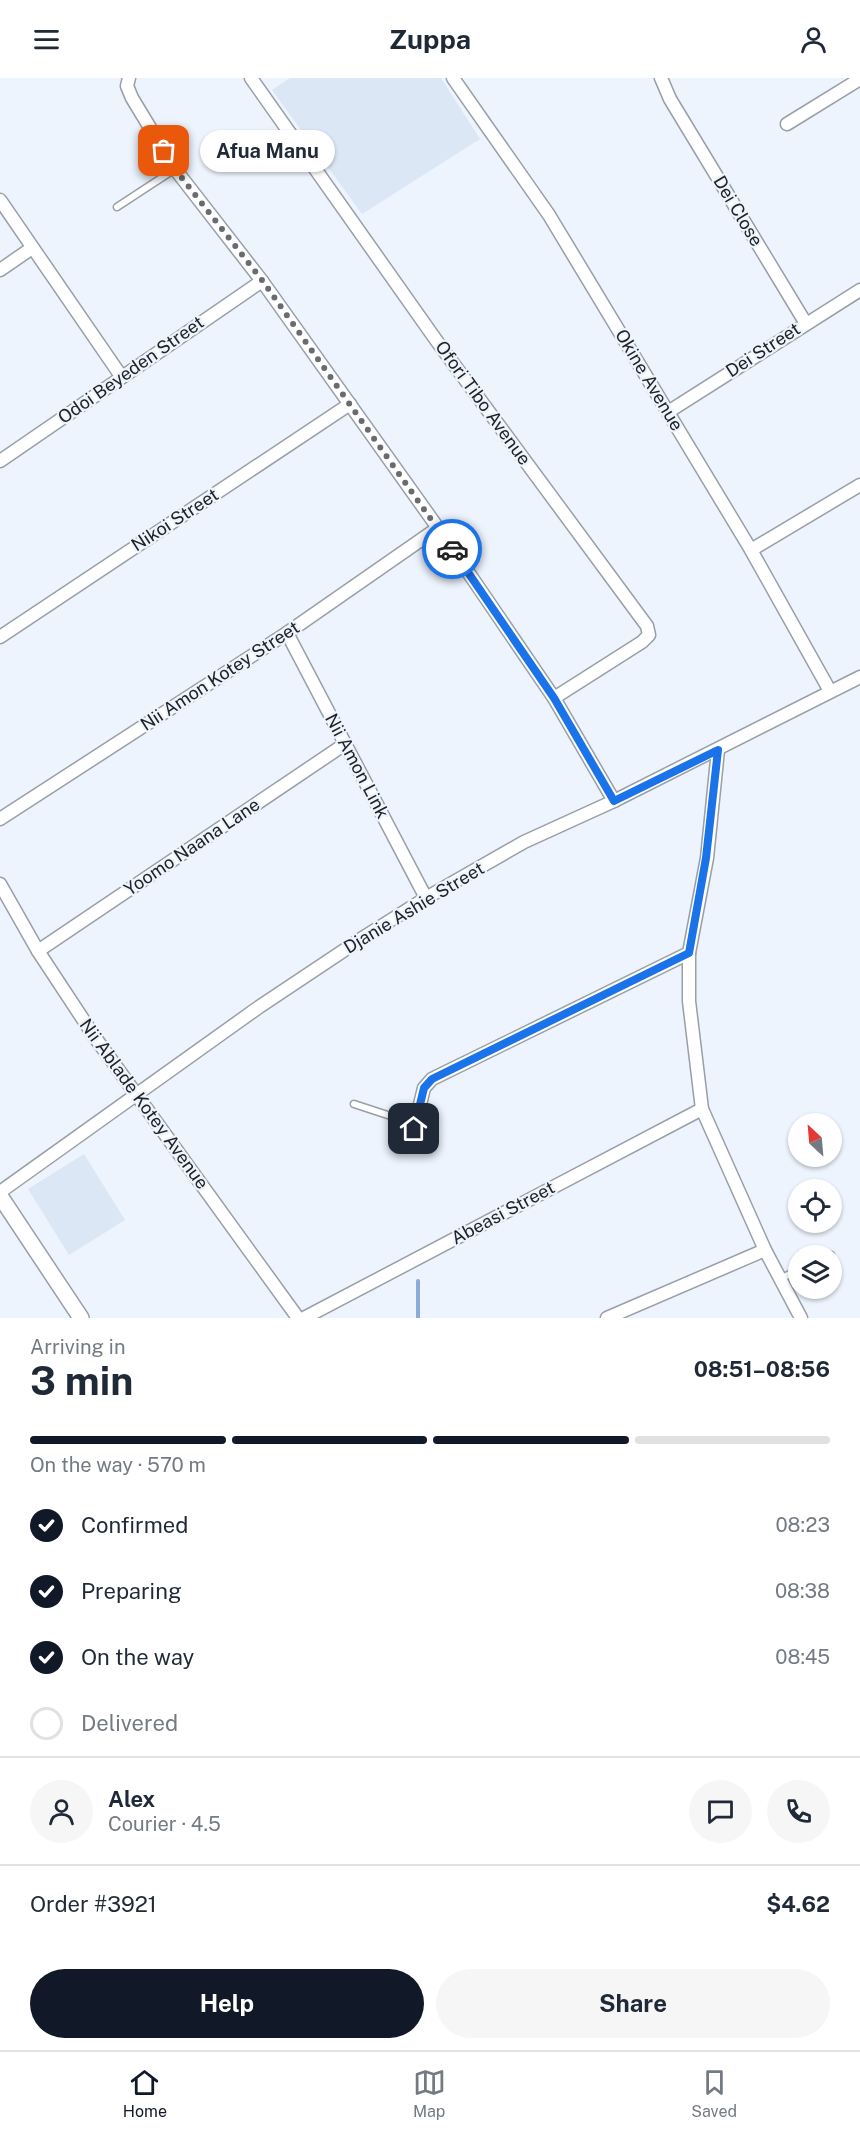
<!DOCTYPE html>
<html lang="en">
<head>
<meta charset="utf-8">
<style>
  :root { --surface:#fff; --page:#f6f6f7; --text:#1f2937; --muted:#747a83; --line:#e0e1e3; --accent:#111827 }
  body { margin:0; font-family:"Public Sans",sans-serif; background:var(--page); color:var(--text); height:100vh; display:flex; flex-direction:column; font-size:22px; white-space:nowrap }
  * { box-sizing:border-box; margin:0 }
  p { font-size:20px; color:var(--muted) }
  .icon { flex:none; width:33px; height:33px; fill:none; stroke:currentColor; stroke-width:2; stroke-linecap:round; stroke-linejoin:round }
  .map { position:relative; height:1240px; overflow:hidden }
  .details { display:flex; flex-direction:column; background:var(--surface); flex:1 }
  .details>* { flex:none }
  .needle { width:39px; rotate:334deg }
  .fabs { position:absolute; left:788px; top:1035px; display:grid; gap:12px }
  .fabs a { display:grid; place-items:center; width:54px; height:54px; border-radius:50%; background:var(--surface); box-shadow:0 2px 4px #0004; font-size:30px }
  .pin { position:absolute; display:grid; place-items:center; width:51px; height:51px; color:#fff; margin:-26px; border-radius:12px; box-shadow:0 3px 9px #0006 }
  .courier { position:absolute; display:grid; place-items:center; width:60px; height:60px; margin:-30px; border:4px solid #1a73e8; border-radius:50%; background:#fff; color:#222; box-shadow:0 2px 8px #0007 }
  .bubble { position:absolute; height:42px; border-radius:21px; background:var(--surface); box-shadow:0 2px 4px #0004; font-size:20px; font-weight:700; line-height:42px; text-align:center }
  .summary em { font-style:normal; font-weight:700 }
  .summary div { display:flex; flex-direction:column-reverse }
  .summary { display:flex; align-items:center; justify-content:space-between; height:102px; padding:0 30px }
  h1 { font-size:39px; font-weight:700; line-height:45px }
  .bar { display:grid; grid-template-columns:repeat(4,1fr); gap:9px 6px; align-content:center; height:72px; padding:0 30px }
  .bar i { height:8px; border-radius:4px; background:var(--line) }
  .bar .current { background:var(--accent) }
  .bar p { grid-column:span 4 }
  .line { display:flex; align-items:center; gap:15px; padding:0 30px; border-top:2px solid var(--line) }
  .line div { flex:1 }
  .round { display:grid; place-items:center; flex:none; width:63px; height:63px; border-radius:32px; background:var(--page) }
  ol { padding:0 30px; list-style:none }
  li { display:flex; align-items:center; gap:18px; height:66px }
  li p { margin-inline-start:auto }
  li .icon { padding:6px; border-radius:50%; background:var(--accent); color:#fff; stroke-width:4 }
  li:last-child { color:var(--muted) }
  li i { width:33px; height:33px; border:3px solid var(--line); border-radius:50% }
  .cta { display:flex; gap:12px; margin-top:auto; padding:12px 30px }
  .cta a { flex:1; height:69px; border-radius:36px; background:var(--accent); color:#fff; font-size:24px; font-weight:700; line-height:69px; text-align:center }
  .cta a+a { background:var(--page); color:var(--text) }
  header { display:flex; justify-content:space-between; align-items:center; height:78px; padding:0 30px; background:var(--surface); font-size:27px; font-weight:700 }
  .tabs { display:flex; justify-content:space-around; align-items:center; height:84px; border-top:2px solid var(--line); background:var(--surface); font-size:16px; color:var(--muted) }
  .tabs a { display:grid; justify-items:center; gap:3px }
  .tabs .current { color:var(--accent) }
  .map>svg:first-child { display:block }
</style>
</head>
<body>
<header><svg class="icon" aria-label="menu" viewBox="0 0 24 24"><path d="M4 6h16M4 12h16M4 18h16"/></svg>Zuppa<svg class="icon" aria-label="person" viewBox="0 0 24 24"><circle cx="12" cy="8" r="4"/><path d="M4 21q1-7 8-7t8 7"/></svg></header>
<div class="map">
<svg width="860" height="1240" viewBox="0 0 860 1240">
  <rect width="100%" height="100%" fill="#edf4fd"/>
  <g fill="#dbe7f5">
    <path d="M290,0h151l39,61 -118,75 -90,-124z"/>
    <path d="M84,1076l41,66 -56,35 -41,-66z"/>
  </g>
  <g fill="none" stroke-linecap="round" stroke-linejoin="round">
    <path stroke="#89add6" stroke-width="4" d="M418,1240v-37"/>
    <g stroke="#999fa7" stroke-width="9">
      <g id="service">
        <path d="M117,129l58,-38"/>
        <path d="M354,1026l61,20"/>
        <path d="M829,1178l2,-1"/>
        <path d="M780,1201l18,-9"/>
      </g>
    </g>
    <g stroke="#999fa7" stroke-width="15">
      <g id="minor">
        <path d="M129,0l-2,8 5,12 43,71 87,112 176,247 116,170 60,103"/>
        <path d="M251,0l185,262 211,286 2,9 -7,7 -88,56"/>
        <path d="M453,0l96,137 202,335 79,141"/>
        <path d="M661,0l9,21 135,223"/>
        <path d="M787,46l73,-45"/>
        <path d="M0,122l121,176"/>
        <path d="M0,192l32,-22"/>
        <path d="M668,334l192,-122"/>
        <path d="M0,383l262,-180"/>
        <path d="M751,472l109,-65"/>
        <path d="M287,555l139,265"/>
        <path d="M0,559l350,-233"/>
        <path d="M718,672l-11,108 -18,95v48l13,108 63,141 36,68"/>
        <path d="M0,741l287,-186 151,-105"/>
        <path d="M0,806l38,67 56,85 204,282"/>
        <path d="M38,873l307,-207"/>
        <path d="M414,1051l10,-41 8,-9 257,-126"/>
        <path d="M0,1114l259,-185 105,-70 62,-39 98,-56 90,-41 246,-124"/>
        <path d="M304,1240l398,-209"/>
        <path d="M607,1240l158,-68"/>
      </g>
    </g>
    <g stroke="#999fa7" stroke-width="18">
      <path id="tertiary" d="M0,1118l81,122"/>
    </g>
    <use href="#service" stroke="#fff" stroke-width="6"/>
    <use href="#minor" stroke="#fff" stroke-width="12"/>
    <use href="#tertiary" stroke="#fff" stroke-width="15"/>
  </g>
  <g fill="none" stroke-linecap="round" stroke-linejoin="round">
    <path stroke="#686c71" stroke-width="6" stroke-dasharray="0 10.8" d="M164,73l11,18 87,111 190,269"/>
    <path stroke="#1a73e8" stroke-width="8" d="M414,1051l10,-41 8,-9 257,-126 17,-95 12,-108 -104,51 -60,-103 -102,-149"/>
  </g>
  <g text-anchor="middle" stroke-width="4.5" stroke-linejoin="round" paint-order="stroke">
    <g font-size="18" fill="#202225" stroke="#edf4fd">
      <text transform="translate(738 133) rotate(59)" y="6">Dei Close</text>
      <text transform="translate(763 272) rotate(-33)" y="6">Dei Street</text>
      <text transform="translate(131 292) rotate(-35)" y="6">Odoi Beyeden Street</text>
      <text transform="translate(649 302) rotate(59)" y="6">Okine Avenue</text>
      <text transform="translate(483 325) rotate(54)" y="6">Ofori Tibo Avenue</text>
      <text transform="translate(175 442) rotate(-33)" y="6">Nikoi Street</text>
      <text transform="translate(220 598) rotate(-33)" y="6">Nii Amon Kotey Street</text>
      <text transform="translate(357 688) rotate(62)" y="6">Nii Amon Link</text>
      <text transform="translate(192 769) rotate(-34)" y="6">Yoomo Naana Lane</text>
      <text transform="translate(414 830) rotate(-31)" y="6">Djanie Ashie Street</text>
      <text transform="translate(144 1026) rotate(54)" y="6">Nii Ablade Kotey Avenue</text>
      <text transform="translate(503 1135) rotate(-28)" y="6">Abeasi Street</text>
    </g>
  </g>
</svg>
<div class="fabs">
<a><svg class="needle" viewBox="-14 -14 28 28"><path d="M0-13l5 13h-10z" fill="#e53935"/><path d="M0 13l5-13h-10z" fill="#747a83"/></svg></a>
<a><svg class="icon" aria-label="locate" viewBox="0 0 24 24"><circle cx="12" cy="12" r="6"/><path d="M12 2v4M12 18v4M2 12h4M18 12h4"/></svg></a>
<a><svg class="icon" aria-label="layers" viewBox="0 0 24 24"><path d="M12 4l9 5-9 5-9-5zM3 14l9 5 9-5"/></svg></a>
</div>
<div class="pin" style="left:164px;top:73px;background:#ea580c"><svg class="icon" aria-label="bag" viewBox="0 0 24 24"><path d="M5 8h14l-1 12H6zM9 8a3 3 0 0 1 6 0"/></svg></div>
<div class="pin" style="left:414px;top:1051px;background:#1f2937"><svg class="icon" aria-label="home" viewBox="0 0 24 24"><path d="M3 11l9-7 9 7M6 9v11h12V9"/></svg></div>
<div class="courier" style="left:452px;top:471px"><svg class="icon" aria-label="car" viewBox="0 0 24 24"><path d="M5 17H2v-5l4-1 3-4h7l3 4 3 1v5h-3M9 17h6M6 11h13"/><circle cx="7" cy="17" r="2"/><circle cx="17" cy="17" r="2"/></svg></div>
<div class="bubble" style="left:200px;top:52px;width:135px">Afua Manu</div>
</div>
<section class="details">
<div class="summary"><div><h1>3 min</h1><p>Arriving in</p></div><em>08:51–08:56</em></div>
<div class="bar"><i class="current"></i><i class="current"></i><i class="current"></i><i></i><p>On the way · 570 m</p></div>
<ol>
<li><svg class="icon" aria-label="check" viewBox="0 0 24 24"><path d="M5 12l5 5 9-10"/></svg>Confirmed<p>08:23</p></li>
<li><svg class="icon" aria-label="check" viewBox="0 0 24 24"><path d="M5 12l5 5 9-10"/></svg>Preparing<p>08:38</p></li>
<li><svg class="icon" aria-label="check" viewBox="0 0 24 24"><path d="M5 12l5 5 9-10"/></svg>On the way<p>08:45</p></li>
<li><i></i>Delivered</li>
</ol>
<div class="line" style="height:108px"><a class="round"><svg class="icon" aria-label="person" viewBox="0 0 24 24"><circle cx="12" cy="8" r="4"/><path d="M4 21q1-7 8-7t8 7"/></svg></a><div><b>Alex</b><p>Courier · 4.5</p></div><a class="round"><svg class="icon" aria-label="chat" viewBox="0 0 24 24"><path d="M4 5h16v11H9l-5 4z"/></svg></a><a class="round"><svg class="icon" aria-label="phone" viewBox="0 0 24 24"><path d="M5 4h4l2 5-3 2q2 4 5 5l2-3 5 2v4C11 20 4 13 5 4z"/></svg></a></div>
<div class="line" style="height:78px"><div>Order #3921</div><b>$4.62</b></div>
<div class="cta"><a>Help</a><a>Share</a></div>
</section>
<nav class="tabs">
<a class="current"><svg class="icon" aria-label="home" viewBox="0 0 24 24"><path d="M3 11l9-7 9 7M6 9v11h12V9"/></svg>Home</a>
<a><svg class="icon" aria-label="map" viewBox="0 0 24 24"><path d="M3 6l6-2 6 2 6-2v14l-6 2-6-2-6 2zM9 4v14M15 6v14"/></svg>Map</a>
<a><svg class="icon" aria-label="saved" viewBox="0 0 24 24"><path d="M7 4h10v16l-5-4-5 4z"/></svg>Saved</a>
</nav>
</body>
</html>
